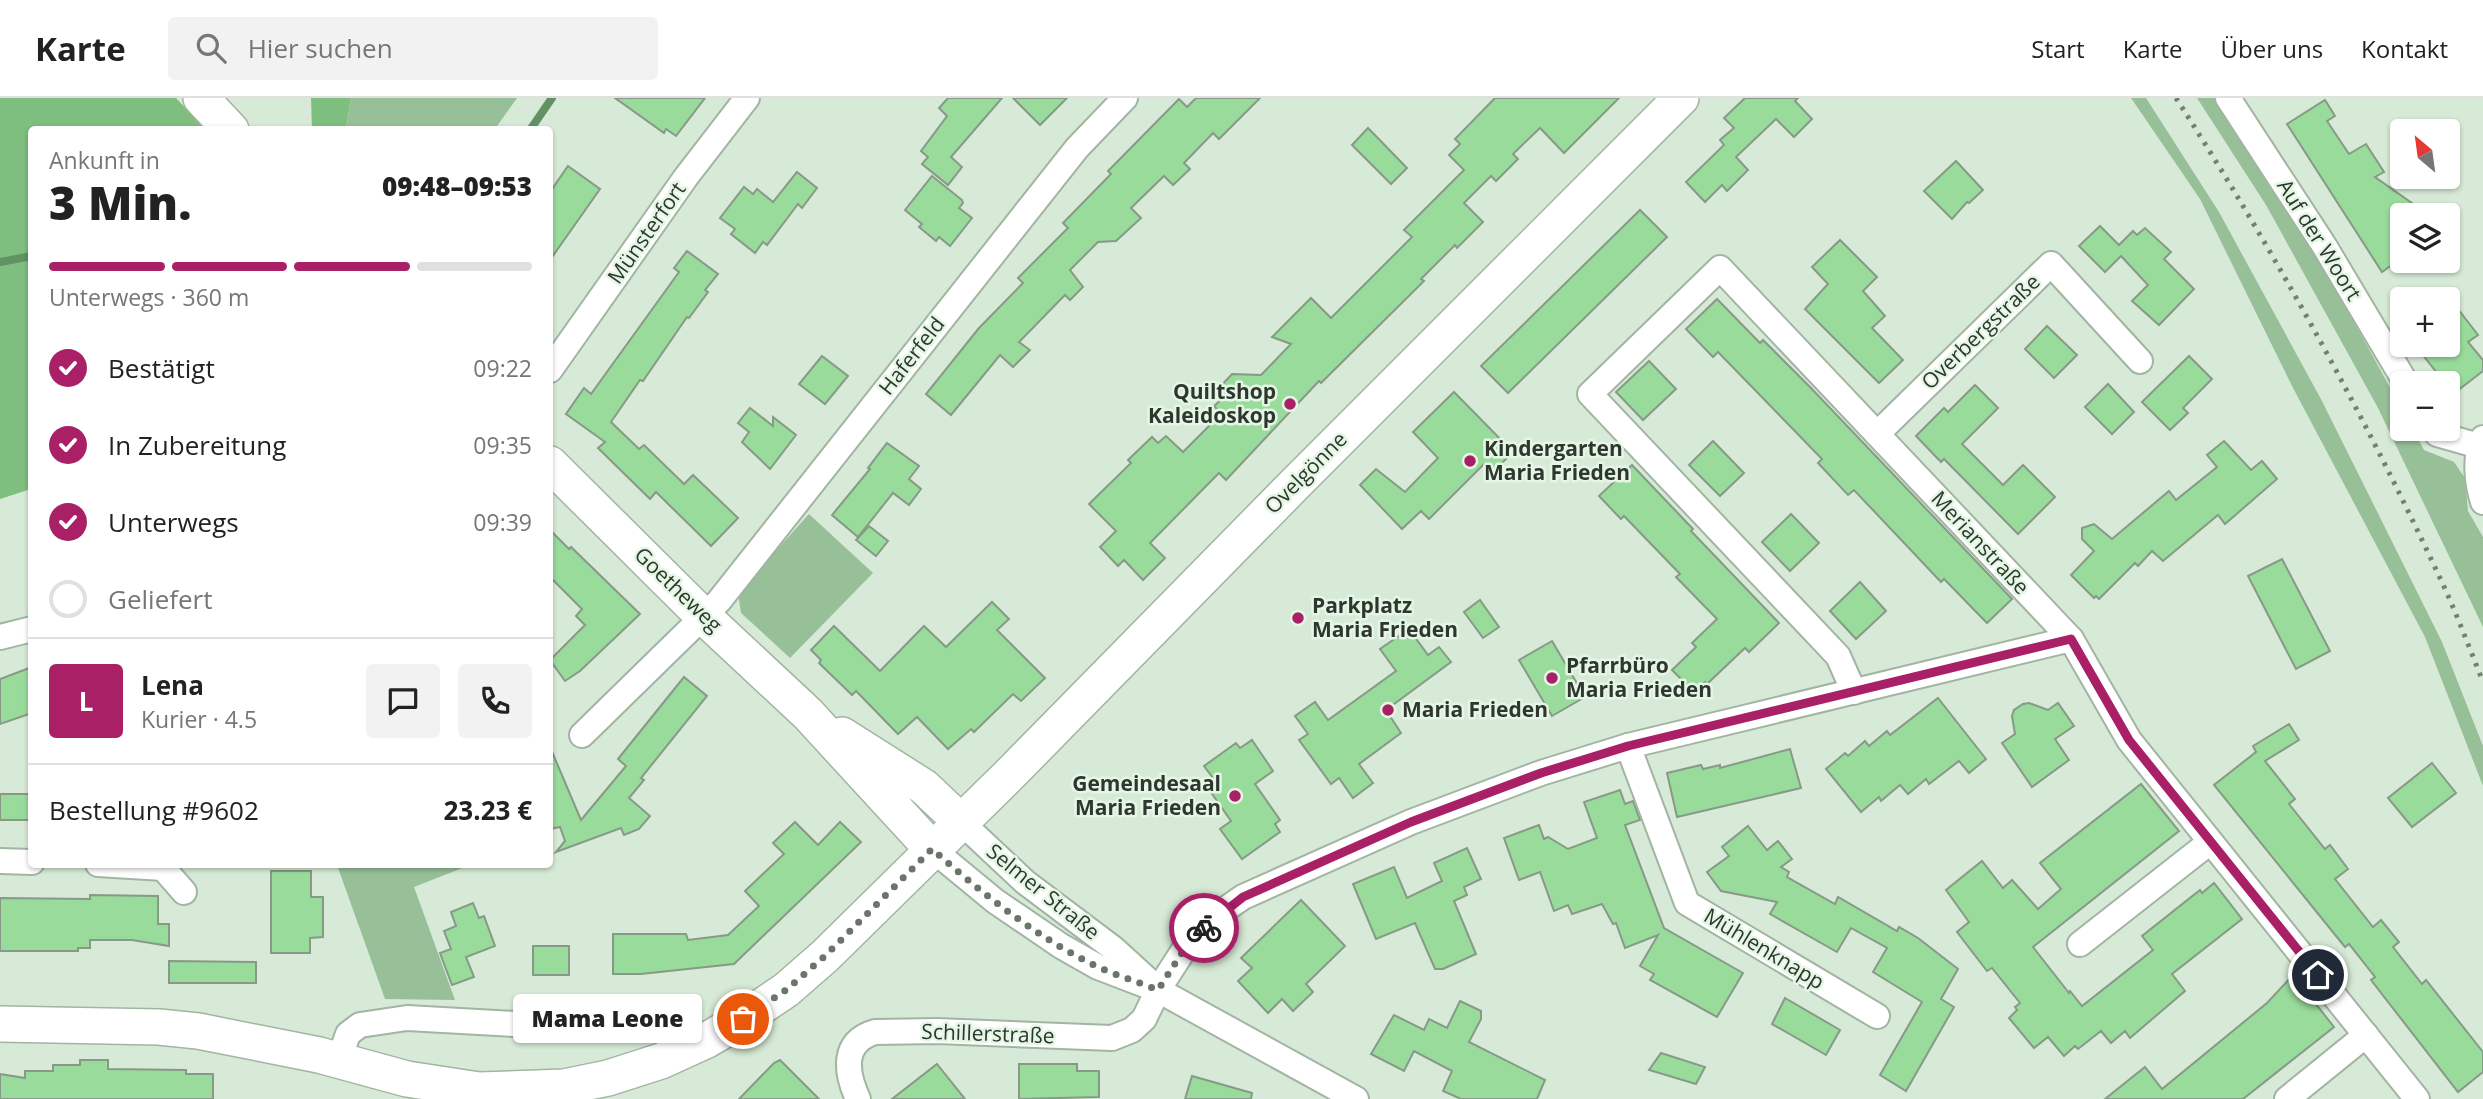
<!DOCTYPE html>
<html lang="de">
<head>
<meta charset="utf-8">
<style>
  :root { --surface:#fff; --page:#f2f2f2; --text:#222; --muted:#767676; --line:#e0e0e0; --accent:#a92067 }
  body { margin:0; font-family:"Open Sans",sans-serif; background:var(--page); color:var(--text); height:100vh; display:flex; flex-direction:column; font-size:26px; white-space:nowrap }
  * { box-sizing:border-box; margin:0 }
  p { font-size:23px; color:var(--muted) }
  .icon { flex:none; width:38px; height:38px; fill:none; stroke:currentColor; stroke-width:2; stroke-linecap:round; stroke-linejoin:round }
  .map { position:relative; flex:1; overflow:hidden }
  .drawer { position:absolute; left:28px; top:28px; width:525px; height:742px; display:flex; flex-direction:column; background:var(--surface); border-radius:7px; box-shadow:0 2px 5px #0004 }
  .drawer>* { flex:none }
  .needle { width:46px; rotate:331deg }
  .controls { position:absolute; left:2390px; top:21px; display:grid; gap:14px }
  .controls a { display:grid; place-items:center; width:70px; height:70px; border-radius:7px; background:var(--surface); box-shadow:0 2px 5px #0004; font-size:35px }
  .pin { position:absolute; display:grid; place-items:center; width:60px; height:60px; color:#fff; margin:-30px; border:4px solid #fff; border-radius:50%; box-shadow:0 2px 7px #0007 }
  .courier { position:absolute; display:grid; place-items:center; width:70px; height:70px; margin:-35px; border:5px solid #a92067; border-radius:50%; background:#fff; color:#222; box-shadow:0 2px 9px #0007 }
  .bubble { position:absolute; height:49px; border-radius:7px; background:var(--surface); box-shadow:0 2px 5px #0004; font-size:23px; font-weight:800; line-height:49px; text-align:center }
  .head em { font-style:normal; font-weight:800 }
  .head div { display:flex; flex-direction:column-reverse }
  .head { display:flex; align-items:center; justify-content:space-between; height:119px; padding:0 21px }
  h1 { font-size:46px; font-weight:800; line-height:52px }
  .bar { display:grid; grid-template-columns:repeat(4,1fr); gap:10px 7px; align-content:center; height:84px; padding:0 21px }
  .bar i { height:9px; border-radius:5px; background:var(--line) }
  .bar .selected { background:var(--accent) }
  .bar p { grid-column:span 4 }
  .line { display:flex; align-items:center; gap:18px; padding:0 21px; border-top:2px solid var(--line) }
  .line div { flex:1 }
  .round { display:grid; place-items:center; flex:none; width:74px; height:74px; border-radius:7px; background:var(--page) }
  ol { padding:0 21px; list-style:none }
  li { display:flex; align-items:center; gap:21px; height:77px }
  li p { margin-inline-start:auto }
  li .icon { padding:7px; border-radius:50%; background:var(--accent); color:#fff; stroke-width:4 }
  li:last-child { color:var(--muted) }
  li i { width:38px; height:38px; border:4px solid var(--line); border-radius:50% }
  header { display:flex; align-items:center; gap:42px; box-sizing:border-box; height:98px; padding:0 35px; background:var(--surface); border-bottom:2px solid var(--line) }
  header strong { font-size:33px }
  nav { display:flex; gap:38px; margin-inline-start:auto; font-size:24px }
  .search { width:490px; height:63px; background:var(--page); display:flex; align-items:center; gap:18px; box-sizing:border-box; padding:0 24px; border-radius:7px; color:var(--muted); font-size:26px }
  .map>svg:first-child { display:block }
</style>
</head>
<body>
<header>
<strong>Karte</strong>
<div class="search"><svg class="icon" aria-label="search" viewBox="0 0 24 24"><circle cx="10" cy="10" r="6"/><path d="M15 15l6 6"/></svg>Hier suchen</div>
<nav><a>Start</a><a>Karte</a><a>Über uns</a><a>Kontakt</a></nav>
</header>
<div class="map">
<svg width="2483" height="1001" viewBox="0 0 2483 1001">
  <rect width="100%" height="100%" fill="#d7ead7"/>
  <g fill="#97c098">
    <path d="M351,0h166l-22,31 -149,1z"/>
    <path d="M2131,0h15l73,114 103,189 120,241 41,104v40l-58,-149 -133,-251 -92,-187z"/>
    <path d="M2197,0h17l70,107 49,79 70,127v18h10l11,21 30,12 11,16 3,33 15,26v90l-105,-219 -112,-203z"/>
    <path d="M809,416l64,59 -83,85 -49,-45 -3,-20z"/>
    <path d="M337,767h133l-56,22 41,113 -70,-1z"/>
  </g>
  <g fill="#7ebf80">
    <path d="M0,0h176l29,31 -173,1 -1,359 -31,10z"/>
    <path d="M311,0h40l-5,31h-34z"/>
  </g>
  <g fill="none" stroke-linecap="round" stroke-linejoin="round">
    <g stroke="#629264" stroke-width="8">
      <path d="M530,32l22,-32"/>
      <path d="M0,164l32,-6"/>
    </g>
  </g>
  <g fill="#99db9a" stroke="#879987" stroke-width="2">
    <path d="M615,0h90l-29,38 -10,-7 -2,4z"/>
    <path d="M948,0h54l-51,59 11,10 -14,18 -26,-21 6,-7 -7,-6 26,-35 -8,-8z"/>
    <path d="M1013,0h54l-27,27z"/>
    <path d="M1196,0h64l-41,41 -6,-6 -29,30 6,6 -17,16 -9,-9 -33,32 10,10 -25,23 -18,1 -28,28 13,17 -13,13 -5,-5 -46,47 11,8 -17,17 -13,-12 -49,60 -25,-21 53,-66 44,-45 -5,-5 50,-50 -5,-5 48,-49 -3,-3 71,-72 8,8z"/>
    <path d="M1495,0h124l-55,55 -24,-25 -27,26 5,5 -22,22 -5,-5 -27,27 19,19 -26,26 -2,-3 -34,34 3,2 -103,102 -2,-2 -93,99 -7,-7 -69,70 15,15 -22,22 -19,-20 -6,6 -18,-19 16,-16 -27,-27 42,-41 -3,-3 24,-23 6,6 8,-7 17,16 38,-38 -7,-8 10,-9 -7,-7 15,-16 29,1 30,-31 -19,-7 39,-39 20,20 81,-81 -8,-7 60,-60 -15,-15 11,-11 -5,-5z"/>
    <path d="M1745,0h53l-3,3 17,18 -18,18 -18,-18 -40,38 12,13 -21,21 -5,-6 -17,17 -19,-20 38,-37 -4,-5 14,-12 -10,-10z"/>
    <path d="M2325,2l10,16 -8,5 22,33 17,-10 18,28 -9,5 54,38h-26v42l-21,15 -95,-148z"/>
    <path d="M1368,30l39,40 -16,16 -39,-39z"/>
    <path d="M1956,63l27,29 -14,13 -2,-1 -15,17 -28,-28z"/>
    <path d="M568,68l32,23 -50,71v-68z"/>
    <path d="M797,74l20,16 -15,20 -4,-4 -31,41 -4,-3 -8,11 -24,-19 4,-5 -15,-11 24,-31 9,7 4,-5 16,13z"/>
    <path d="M932,78l30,24 1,3 -4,5 13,10 -22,28 -11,-9 -3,4 -17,-14 3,-3 -17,-14z"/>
    <path d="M1640,112l27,27 -159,156 -27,-27z"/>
    <path d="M2100,128l19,19 14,-14 4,4 8,-7 26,24 -7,7 30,30 -35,36 -27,-24 16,-16 -27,-29 -16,16 -26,-26z"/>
    <path d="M1840,142l37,37 -14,14 22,25 -13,12 31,32 -24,23 -74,-74 23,-25 -16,-17z"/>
    <path d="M687,153l31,23 -13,16 3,2 -19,26 -2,-1 -44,64 -3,-1 -29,42 28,27 5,-4 40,39 9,-9 45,43 -27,28 -55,-54 -6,7 -52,-51 7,-6 -39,-28 18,-26 7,6 88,-122 -5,-4z"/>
    <path d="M2448,198l30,39 -10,7 15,18v11l-35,27v-15h-3l-30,-38h33z"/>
    <path d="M1717,201l43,44 3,-3 47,47 202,212 -25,24 -43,-44 -3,3 -87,-92 -6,5 -30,-32 4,-4 -104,-107 -5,5 -27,-28z"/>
    <path d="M2047,228l30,29 -23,23 -29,-29z"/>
    <path d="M822,258l26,20 -23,28 -26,-20z"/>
    <path d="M2189,258l23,23 -29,29 5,5 -18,17 -28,-28z"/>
    <path d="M1649,263l27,28 -33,31 -27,-28z"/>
    <path d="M2108,286l26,28 -22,22 -27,-27z"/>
    <path d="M1975,287l23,23 -36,36 41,41 20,-20 32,32 -37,37 -74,-75 -3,3 -25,-26 28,-28 4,4z"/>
    <path d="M1454,294l59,60 -21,21 -8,-9 -55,55 -8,-8 -19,18 -42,-44 16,-16 29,23 33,-34 -25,-26z"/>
    <path d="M750,310l23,18v-9l23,18 -26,34 -28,-27 7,-10 -11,-9z"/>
    <path d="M1713,343l31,32 -24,23 -31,-31z"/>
    <path d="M2224,343l27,29 11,-9 15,18 -52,45 -7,-9 -55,46 -11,-10 -14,15 -3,-3 -36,36 -3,-3 -2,2 -23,-23 23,-24 -12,-12v-11l12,-4 18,15 57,-48 7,9 41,-33 -10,-12z"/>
    <path d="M887,345l32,23 -10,13 12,10 -12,16 -16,-12 -35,44 -26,-22 38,-46 -2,-1z"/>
    <path d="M1632,367l61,64 -2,2 88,92 -30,29 -4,-4 -38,36 -2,-2 -11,10 -22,-22 24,-23 -4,-4 25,-24 -41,-42 4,-3 -56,-58 -3,3 -22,-23z"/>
    <path d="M1791,416l28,29 -29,28 -28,-29z"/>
    <path d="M869,428l19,15 -12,15 -20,-16z"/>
    <path d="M550,432l19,19 2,-2 69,67 -60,57 -15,10 -15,-21 35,-35 -9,-9 6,-7 -32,-32z"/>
    <path d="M2282,461l48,92 -34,18 -48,-93z"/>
    <path d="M1860,484l26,29 -30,28 -26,-28z"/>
    <path d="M1480,502l19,27 -16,11 -19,-26z"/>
    <path d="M992,504l17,17 -12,11 48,48 -24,23 -8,-7 -39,38 -3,-3 -23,20 -31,-32 -19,17 -42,-43 -4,4 -33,-32 2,-3 -10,-10 23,-24 46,45 44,-45 22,21z"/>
    <path d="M1409,531l19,26 11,-8 12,15 -65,48 15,23 -42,31 14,19 -20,15 -14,-20 -8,6 -32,-44 9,-6 -13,-18 20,-14 13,18 68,-49 -16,-22z"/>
    <path d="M1552,543l33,56 -33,19 -33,-56z"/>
    <path d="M32,569v46l-32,11v-45z"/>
    <path d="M684,579l23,19 -66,82 3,2 -15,18 21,18 -11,13 -15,6 -3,-7 -65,24 9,-11 -5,-14 -10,2v-82l31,73 45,-54 -8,-7z"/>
    <path d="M1938,600l48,61 -17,14 -10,-12 -30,23 -3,-5 -18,15 -8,-9 -19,16 -2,-4 -18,15 -35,-43 19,-16 3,3 17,-15 4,5 18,-15 3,4z"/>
    <path d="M2029,605l19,7 10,-7 16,23 -19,13 14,21 -37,27 -30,-44 13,-9 -3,-18 2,-6 9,-6z"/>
    <path d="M2289,626l10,16 -34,21 30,38 -6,5 36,45 5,-4 18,24 -13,10 38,48 8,-7 18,22 -6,5 29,37 4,-4 57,72v20l-25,20 -87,-112 4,-3 -26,-33 -4,3 -131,-162 42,-33 -3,-6z"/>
    <path d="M1252,642l21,31 -18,13 25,36 -5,4 5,8 -38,27 -22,-30 11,-8 -21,-30 8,-6 -14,-19 32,-23 4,5z"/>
    <path d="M1790,651l11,39 -124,29 -10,-44 34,-8 2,4 17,-4v3z"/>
    <path d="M2432,665l24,30 -44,34 -24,-29z"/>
    <path d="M2141,686l38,47 -146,116 36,46 1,-2 12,15 71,-56 -11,-14 58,-46 2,3 12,-10 28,36 -70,55 13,17 -55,47 -5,-7 -14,12 -10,-12 -23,18 -3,-3 -11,10 -16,-19 -14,11 -25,-30 8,-8 -2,-3 5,-4 -28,-35 -5,3 -30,-39 12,-10 -23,-32 36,-29 21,27 9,-8 26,29 23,-20 -21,-26z"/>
    <path d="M1620,692l5,14 8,-3 7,19 -15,5 39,103 79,45 -26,44 -67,-37 4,-6 -14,-8 18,-31 -33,13 -9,-25 -3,1 -11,-20 -30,10 -4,-9 -14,6 -14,-39 -21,8 -15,-42 35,-13 5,14 4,-2 20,12 29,-11 -13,-36z"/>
    <rect x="0" y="696" width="32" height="26"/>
    <path d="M795,724l23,23 22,-23 21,20 -127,122 -93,10h-28v-40h73l2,6 40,-5 31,-29 -14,-15 39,-37 -11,-11z"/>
    <path d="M1748,728l19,24 11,-9 14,18 -11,8 8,5 -2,5 48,27 3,-7 59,34 2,-4 19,11 40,31 -17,30 13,8 -48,84 -26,-16 42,-73 -49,-30 14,-24 -36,-20 -14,24 -67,-38 7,-12 -56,-11 -14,-19 22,-16 -7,-9z"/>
    <path d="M1467,750l14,31 -17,8 3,8 -13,6 22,53 -33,15h-8l-20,-46 -39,16 -23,-55 41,-17 13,31 35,-17 -8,-18z"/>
    <path d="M271,773h40v26h12v40l-13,1v15h-39z"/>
    <path d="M90,797l68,1v28h11v22l-37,-6h-42v8h-12v3h-78v-53l90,1z"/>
    <path d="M1301,802l44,46 -39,38 7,8 -20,19 -11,-12 -14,14 -30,-32 14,-13 -11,-10z"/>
    <path d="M473,805l6,15 5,-2 11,30 -29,11 8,20 -22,8 -12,-32 11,-4 -7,-18 12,-5 -5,-14z"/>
    <rect x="533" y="848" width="36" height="29"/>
    <path d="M169,863l87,1v21h-87z"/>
    <path d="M2293,877l41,52 -91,72h-138l40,-32 17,22 105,-86z"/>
    <path d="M1785,900l55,32 -14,25 -54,-31z"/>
    <path d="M1460,903l21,10v8l-12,23 76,38 -8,19h-76l-18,-8 9,-20 -38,-20 -10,20 -33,-17 23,-39 30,15 5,-11 18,9z"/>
    <path d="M1661,955l44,14 -9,17 -47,-14z"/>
    <path d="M80,962h28v9l78,1v4h27v25h-213v-25l25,4v-7h28v-6h27z"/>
    <path d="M780,962l39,39h-80l35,-36z"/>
    <path d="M937,966l28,35h-73z"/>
    <path d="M1019,966h58v7h22v26l-80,2z"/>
    <path d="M1192,978l60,17 -1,6h-66z"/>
  </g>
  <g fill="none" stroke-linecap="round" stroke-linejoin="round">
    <g stroke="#a2b4a2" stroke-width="28">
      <g id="street">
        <path d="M2228,0l97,149 81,136"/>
        <path d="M550,272l136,-193 61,-79"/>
        <path d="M2433,331l4,5 42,12"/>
        <path d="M1877,336l174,-170 89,97"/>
        <path d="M2483,340c-9,19 -6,45 0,64"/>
        <path d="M0,539l32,-8"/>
        <path d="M1854,594l-16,-36 -248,-262 130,-126 351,371 58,101 288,359"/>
        <path d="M582,637l137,-134 358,-453 48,-50"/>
        <path d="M1628,648l59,157 190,113"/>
        <path d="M960,723l65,61 89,67 34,31"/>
        <path d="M932,751l63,52 66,45 37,21 60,23 198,109"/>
        <path d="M0,763l32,1"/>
        <path d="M98,766l65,4 21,24"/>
        <path d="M2080,846l130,-102"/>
        <path d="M339,962l9,-26 12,-9 47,-7 126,7 138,-4 36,19"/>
        <path d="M858,1001c-12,-26 -17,-57 17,-67l62,-1 175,7 20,-8 12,-11 14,-29 29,-45 36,-34 20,-14 168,-75 130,-49 87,-27 443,-107"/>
        <path d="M2287,1001l79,-64"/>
      </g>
    </g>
    <g stroke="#a2b4a2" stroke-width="38">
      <g id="secondary">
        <path d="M201,0l30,32"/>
        <path d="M550,366l154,153 104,97 124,135"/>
        <path d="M842,637l82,52 36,34"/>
        <path d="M0,926l159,3 39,4 121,24 88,24 72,11 85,-3 44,-9 53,-17 46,-21 36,-21 43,-29 39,-34 184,-181 286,-291 386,-386"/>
      </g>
    </g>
    <use href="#street" stroke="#fff" stroke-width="24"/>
    <use href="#secondary" stroke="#fff" stroke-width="35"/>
    <path stroke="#748074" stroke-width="5" stroke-dasharray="3.5 7" stroke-linecap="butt" d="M2176,0c99,154 187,315 264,480 16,34 29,69 43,104"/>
  </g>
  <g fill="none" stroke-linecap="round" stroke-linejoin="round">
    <path stroke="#6a756a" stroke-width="7" stroke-dasharray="0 12.6" d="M743,921l43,-29 39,-34 107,-107c50,44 105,89 166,118 20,9 40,15 60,23l29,-45 17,-17"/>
    <path stroke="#a92067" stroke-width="9" d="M1204,830l39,-31 168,-75 130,-49 87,-27 443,-107 58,101 189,235"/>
  </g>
  <g fill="#a92067" stroke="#e4f7e4" stroke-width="2.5">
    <circle cx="1290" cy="306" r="7"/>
    <circle cx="1470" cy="363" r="7"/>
    <circle cx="1298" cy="520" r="7"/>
    <circle cx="1552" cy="580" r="7"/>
    <circle cx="1388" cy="612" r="7"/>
    <circle cx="1235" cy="698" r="7"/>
  </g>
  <g text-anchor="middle" stroke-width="5" stroke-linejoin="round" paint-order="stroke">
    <g font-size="21" fill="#2f362f" stroke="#e4f7e4">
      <text transform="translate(647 135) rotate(-55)" y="7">Münsterfort</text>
      <text transform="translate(2319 142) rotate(58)" y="7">Auf der Woort</text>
      <text transform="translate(1981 234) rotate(-44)" y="7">Overbergstraße</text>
      <text transform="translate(912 258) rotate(-52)" y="7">Haferfeld</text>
      <text transform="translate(1306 375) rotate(-45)" y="7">Ovelgönne</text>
      <text transform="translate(1980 445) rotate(47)" y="7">Merianstraße</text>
      <text transform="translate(678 492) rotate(44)" y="7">Goetheweg</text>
      <text transform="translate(1043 794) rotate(39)" y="7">Selmer Straße</text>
      <text transform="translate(1764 851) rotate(31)" y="7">Mühlenknapp</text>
      <text transform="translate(988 936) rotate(2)" y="7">Schillerstraße</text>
    </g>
    <g font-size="21" font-weight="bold" fill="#2f362f" stroke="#e4f7e4" text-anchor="start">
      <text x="1276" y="301" text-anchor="end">Quiltshop<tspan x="1276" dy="24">Kaleidoskop</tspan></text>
      <text x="1484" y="358">Kindergarten<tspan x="1484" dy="24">Maria Frieden</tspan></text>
      <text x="1312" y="515">Parkplatz<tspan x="1312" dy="24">Maria Frieden</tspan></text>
      <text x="1566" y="575">Pfarrbüro<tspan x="1566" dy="24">Maria Frieden</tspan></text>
      <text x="1402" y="619">Maria Frieden</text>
      <text x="1221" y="693" text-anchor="end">Gemeindesaal<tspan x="1221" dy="24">Maria Frieden</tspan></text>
    </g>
  </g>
</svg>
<div class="controls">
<a><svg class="needle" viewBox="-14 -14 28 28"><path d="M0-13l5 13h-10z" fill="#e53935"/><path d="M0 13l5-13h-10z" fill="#767676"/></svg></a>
<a><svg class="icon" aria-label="layers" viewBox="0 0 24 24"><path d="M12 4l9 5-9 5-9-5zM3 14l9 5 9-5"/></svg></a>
<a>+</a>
<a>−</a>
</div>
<div class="pin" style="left:743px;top:921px;background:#ea580c"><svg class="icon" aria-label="bag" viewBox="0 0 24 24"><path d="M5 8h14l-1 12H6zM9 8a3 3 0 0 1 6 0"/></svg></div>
<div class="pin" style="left:2318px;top:877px;background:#1f2937"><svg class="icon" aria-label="home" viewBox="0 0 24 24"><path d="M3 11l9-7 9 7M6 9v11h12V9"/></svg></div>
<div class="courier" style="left:1204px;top:830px"><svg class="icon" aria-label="bike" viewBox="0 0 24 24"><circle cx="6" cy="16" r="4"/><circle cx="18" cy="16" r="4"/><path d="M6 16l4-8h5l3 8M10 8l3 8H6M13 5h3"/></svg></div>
<div class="bubble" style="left:513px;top:896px;width:189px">Mama Leone</div>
<section class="drawer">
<div class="head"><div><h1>3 Min.</h1><p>Ankunft in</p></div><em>09:48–09:53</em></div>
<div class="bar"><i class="selected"></i><i class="selected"></i><i class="selected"></i><i></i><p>Unterwegs · 360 m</p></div>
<ol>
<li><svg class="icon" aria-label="check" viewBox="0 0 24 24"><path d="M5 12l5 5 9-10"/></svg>Bestätigt<p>09:22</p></li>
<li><svg class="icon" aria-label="check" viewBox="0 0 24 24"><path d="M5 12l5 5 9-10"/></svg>In Zubereitung<p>09:35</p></li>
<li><svg class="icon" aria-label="check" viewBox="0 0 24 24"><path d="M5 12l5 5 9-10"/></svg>Unterwegs<p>09:39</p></li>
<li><i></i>Geliefert</li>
</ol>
<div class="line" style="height:126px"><b class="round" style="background:var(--accent);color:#fff">L</b><div><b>Lena</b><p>Kurier · 4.5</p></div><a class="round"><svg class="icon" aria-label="chat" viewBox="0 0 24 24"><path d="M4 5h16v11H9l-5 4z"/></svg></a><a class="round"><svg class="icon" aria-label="phone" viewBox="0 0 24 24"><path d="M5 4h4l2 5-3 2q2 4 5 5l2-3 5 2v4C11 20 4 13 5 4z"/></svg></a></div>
<div class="line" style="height:91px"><div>Bestellung #9602</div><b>23.23 €</b></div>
</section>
</div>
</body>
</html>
